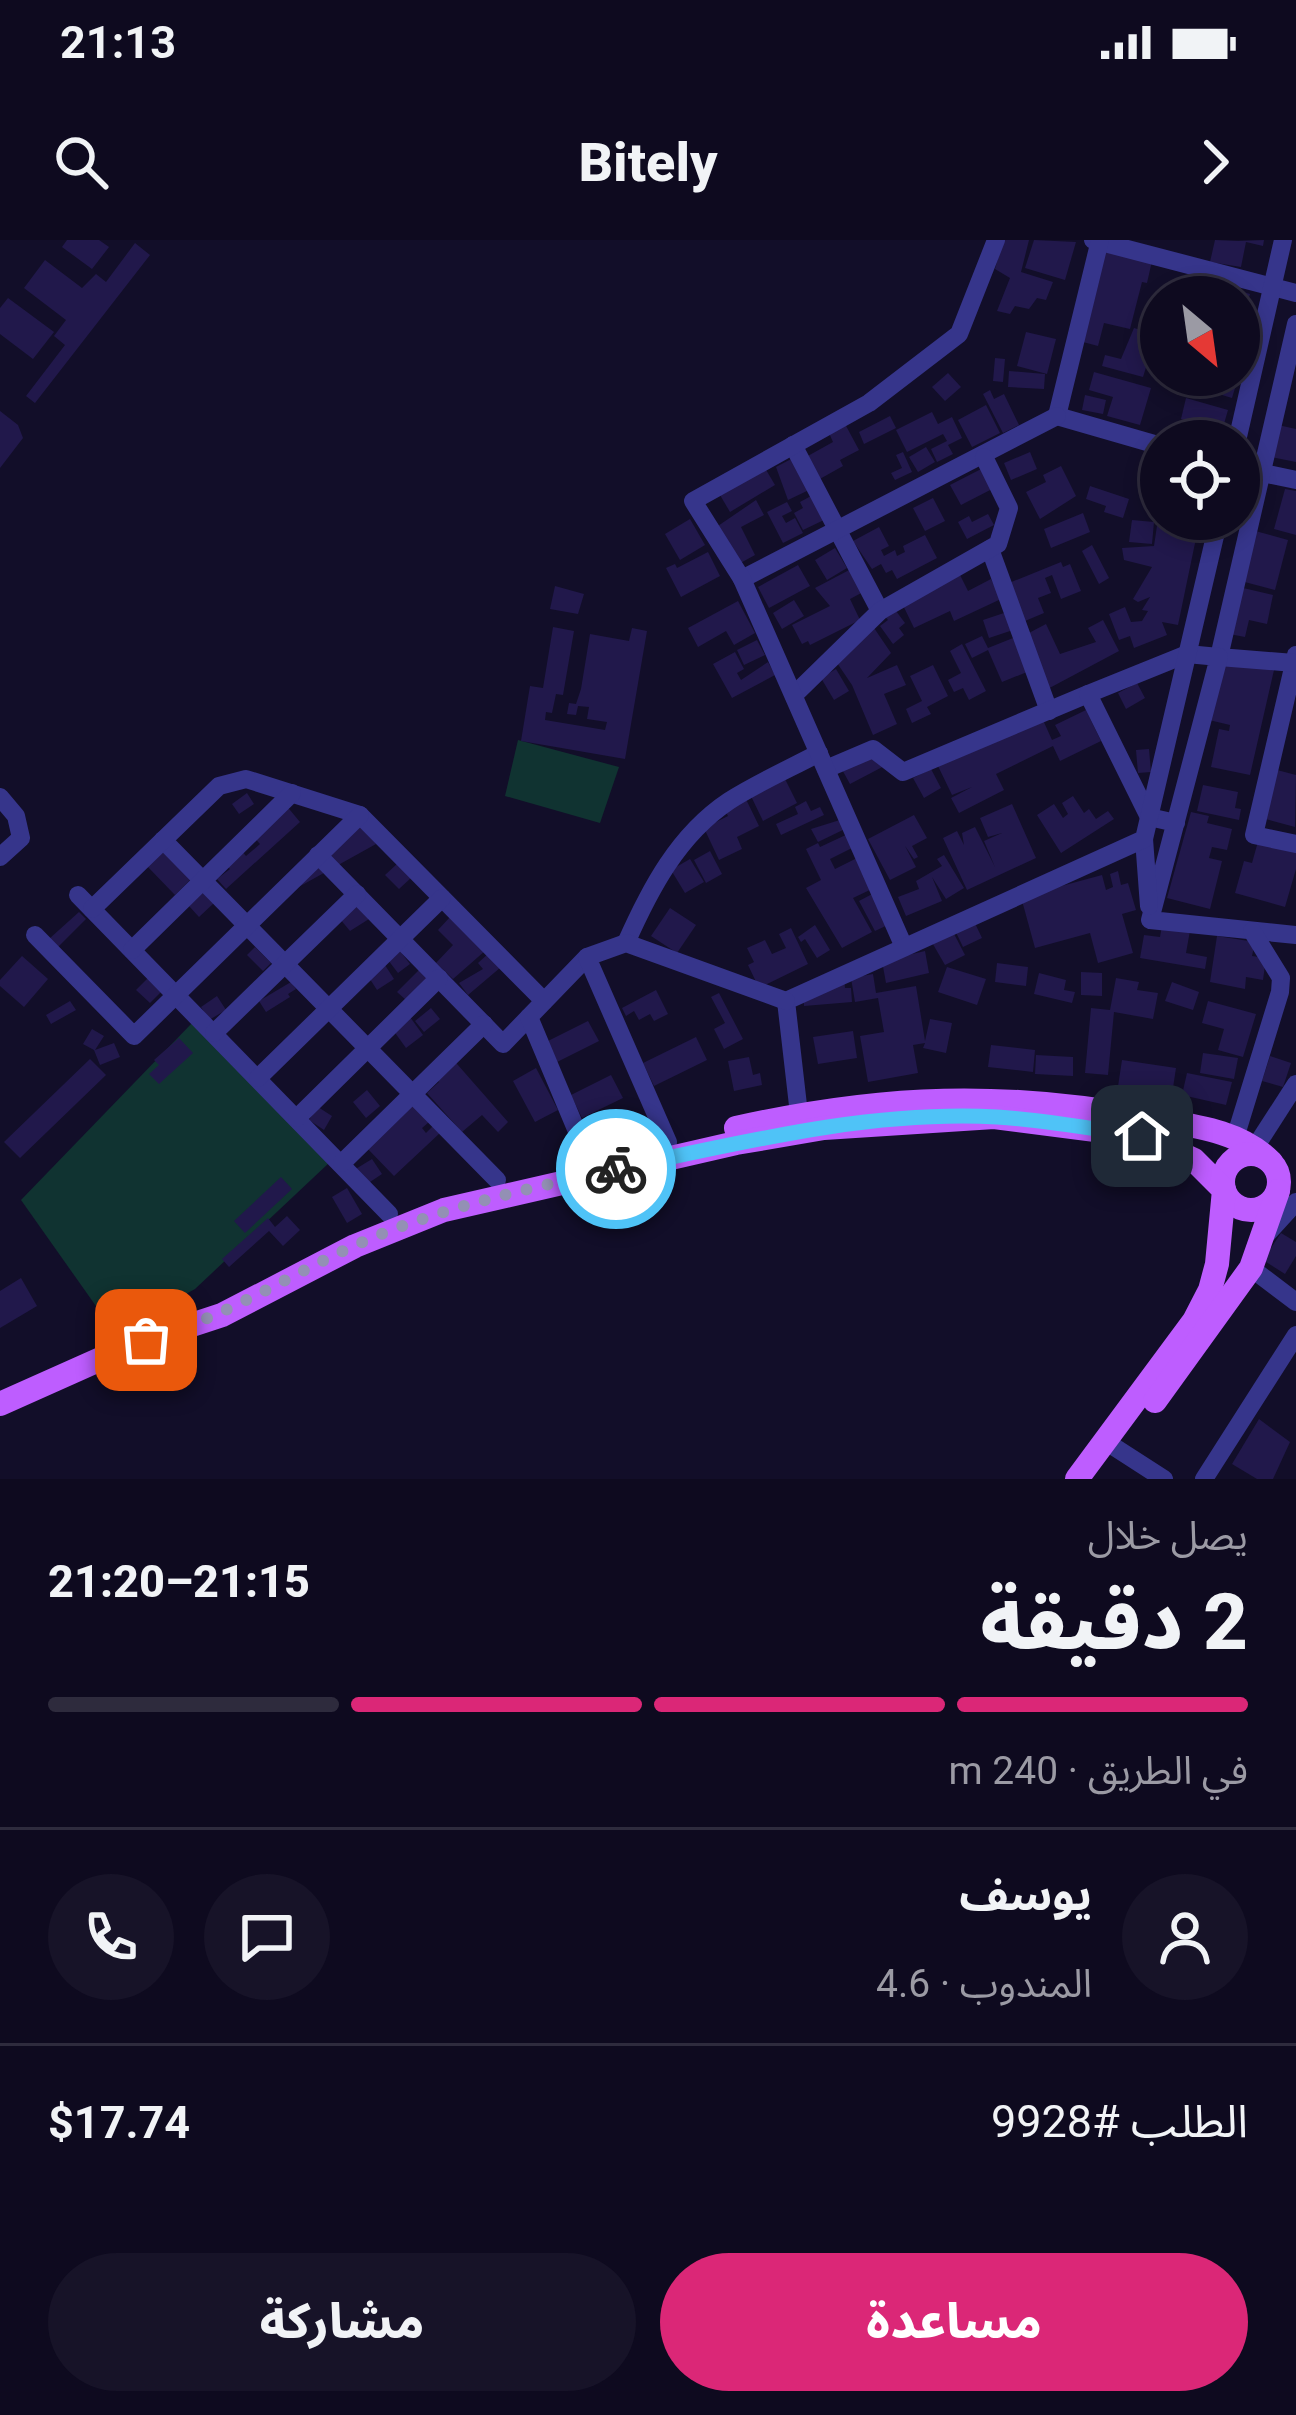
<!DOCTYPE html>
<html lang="ar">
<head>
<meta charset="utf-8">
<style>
  :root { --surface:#0e0a1f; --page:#171328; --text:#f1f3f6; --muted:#9b9aa4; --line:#2e2b3d; --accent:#db2777 }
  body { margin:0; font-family:Roboto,"Noto Sans Arabic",sans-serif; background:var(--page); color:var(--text); direction:rtl; height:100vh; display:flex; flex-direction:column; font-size:45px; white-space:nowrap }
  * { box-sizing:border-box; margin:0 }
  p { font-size:39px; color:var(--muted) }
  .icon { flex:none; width:66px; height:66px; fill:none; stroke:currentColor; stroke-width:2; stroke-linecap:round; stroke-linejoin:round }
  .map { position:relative; height:1239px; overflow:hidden; direction:ltr }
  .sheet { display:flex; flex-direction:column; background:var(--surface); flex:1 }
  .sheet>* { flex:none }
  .needle { width:78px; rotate:151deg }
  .tools { position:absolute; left:1140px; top:36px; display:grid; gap:24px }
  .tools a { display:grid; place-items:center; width:120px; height:120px; border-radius:50%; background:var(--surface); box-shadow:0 6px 18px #0003,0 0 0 3px var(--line); font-size:60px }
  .pin { position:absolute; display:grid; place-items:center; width:102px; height:102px; color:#fff; margin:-51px; border-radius:24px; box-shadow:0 6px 18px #0006 }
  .courier { position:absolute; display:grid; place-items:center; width:120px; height:120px; margin:-60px; border:9px solid #4fc3f7; border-radius:50%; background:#fff; color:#222; box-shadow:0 3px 15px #0007 }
  .head em { font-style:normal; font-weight:800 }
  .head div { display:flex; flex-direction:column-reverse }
  .head { display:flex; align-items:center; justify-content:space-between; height:204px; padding:0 48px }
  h1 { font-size:78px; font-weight:800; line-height:90px }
  .bar { display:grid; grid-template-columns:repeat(4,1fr); gap:18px 12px; align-content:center; height:144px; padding:0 48px }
  .bar i { height:15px; border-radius:9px; background:var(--line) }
  .bar .current { background:var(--accent) }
  .bar p { grid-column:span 4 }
  .line { display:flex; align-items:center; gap:30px; padding:0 48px; border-top:3px solid var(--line) }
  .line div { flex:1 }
  .round { display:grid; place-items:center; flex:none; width:126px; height:126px; border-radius:63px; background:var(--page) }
  .button { display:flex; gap:24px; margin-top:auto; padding:24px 48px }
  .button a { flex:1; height:138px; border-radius:72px; background:var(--accent); color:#fff; font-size:48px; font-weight:800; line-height:138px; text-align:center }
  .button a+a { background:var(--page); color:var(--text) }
  .status { display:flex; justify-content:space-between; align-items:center; height:84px; padding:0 60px; background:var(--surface); direction:ltr }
  .status svg { height:33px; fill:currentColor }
  header { display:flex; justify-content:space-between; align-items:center; height:156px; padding:0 48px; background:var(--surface); font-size:54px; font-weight:800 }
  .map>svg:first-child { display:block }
</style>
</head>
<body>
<div class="status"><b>21:13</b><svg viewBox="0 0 49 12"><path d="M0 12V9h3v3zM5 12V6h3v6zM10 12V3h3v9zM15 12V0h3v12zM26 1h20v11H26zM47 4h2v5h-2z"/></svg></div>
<header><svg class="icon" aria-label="forward" viewBox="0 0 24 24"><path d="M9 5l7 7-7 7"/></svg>Bitely<svg class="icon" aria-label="search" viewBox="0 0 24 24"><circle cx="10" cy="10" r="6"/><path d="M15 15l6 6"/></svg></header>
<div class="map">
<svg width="1296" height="1239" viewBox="0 0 1296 1239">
  <rect width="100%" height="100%" fill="#120e29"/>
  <g fill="#103331">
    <path d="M518,500l101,27 -19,56 -95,-27z"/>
    <path d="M193,782l137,140 -135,127 -80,44 -94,-133z"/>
  </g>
  <g fill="#21184b">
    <path d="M67,0h32l10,7 -17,22 -30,-22z"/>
    <path d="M1003,0h26l-8,32 32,10 -7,18 -9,-2 -8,11 -14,-3 -5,8 -13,-3 13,-33 -15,-9z"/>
    <path d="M1034,0l42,2 -11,38 -40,-12z"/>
    <path d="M1215,0l23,1 26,-1 -1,6 -17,-4 -5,25 -31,-5z"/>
    <path d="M135,3l15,12 -115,148 -9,-7 39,-51 -11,-9 12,-16 -42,-32 21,-28 37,28 14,-14 10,8z"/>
    <path d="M1106,10l46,11 -5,22 -5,-1 -12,47 -26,-6 -6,23 -15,-4z"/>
    <path d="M1176,39l17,5 -4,13h-18z"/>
    <path d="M1199,39l51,15 -6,20 5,1 -3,16 -7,-1v-33h-46z"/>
    <path d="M8,58l46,34 -21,27 -33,-25v-26z"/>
    <path d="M1134,88l27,8v26l-12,-4 -6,19 -41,-11 3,-11 16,4z"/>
    <path d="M1026,92l30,7 -9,35 -30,-8z"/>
    <path d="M995,118l10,1 -2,23 -10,-1z"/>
    <path d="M1009,131l36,3 -1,15 -36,-2z"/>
    <path d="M1094,132l57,16 -11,37 -33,-9 6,-19 -24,-7z"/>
    <path d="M948,133l13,14 -16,14 -13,-14z"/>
    <path d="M1213,135h26l-7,23 -23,-7z"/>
    <path d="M990,150l4,9 10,-5 15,31 -16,8 -20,-39z"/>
    <path d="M1085,155l21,5 -3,14 -21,-4z"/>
    <path d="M1186,158l42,12 -9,31 -33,-6 4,-14 -9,-2z"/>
    <path d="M986,165l14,28 -28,14 -14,-27z"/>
    <path d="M0,171l18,14 5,13 -23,30z"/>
    <path d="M932,172l6,12 14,-7 10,21 -14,7 5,9 -16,8 -6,-13 16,-8 -4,-7 -36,18 -11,-22z"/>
    <path d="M890,176l6,12 -32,16 -5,-12z"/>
    <path d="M845,184l14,26 -19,10 3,6 -25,14 -12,-23 27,-15 -4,-9z"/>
    <path d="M1278,185l18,4v33l-25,-5z"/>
    <path d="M926,207l9,15 -17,10 -9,-15z"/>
    <path d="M903,212l9,20 -17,8 -4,-7 11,-5 -6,-13z"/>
    <path d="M1030,212l7,17 -26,11 -7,-17z"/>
    <path d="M1150,217l11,3v32l-3,1 -15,-3z"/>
    <path d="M793,218l16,32 -21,10 -12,-33z"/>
    <path d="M1061,226l15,30 -36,23 -14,-27 20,-10 -3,-7z"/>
    <path d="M985,227l11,20 -35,18 -11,-20z"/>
    <path d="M765,228l10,17 -45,27 -10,-17z"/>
    <path d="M1090,246l39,13 -6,19 -19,-6 2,-6 -20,-7z"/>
    <path d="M1285,249l11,2v44l-22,-6z"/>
    <path d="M811,256l13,24 -21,10 -9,-17 9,-5 -3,-6z"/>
    <path d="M933,258l12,23 -20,10 -12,-23z"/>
    <path d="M756,260l8,15 -23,12 14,28 -20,11 -20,-38z"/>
    <path d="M787,262l5,9 -10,5 4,7 9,-5 8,15 -20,10 -16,-31z"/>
    <path d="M1083,273l7,19 -39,16 -7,-19z"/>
    <path d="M988,274l6,11 -27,14 -9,-17 11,-6 3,6z"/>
    <path d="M690,279l15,26 -25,15 -15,-26z"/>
    <path d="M1158,279h42l-22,106 -16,-3 5,13 -33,13 -4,-12 -11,4 -10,-26 16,-7 6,15 11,-1 6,-10 -6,-1 8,-13 -12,5 -5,-3 19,-32 -28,-7 -2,-12 32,-2z"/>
    <path d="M1132,280l22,2 -2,22 -23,-2z"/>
    <path d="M879,287l10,19 -8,4 3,6 11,-6 2,6 8,-4 -2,-6 22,-11 12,23 -40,21 -5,-9 -6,3 -5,-9 -9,5 -19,-28z"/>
    <path d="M1248,289l40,11 -13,50 -34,-9z"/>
    <path d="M1092,305l17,33 -10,6 -17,-33z"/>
    <path d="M835,308l12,20 -20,12 -12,-20z"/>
    <path d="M708,312l12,24 -39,21 -15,-29 9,-4 2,4z"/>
    <path d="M1061,322l2,5 7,-3 11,27 -20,8 -9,-24 -7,3 6,15 -13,5 6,15 -19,8 -16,-38z"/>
    <path d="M798,325l12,21 -41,22 -11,-21z"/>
    <path d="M853,328l12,23 -15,8 10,21 -50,25 -2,-4 -6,3 -10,-19 38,-19 -15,-18z"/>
    <path d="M958,331l10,20 23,-12 10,20 -47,22 -4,-10 -36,17 -14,-29z"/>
    <path d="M555,346l29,8 -6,20 -28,-5z"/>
    <path d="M1239,347l34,8 -6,29 -18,-4 -4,17 -16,-3z"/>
    <path d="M794,360l10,16 -22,13 -9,-16z"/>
    <path d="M738,361l17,32 -21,12 -8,-14 -28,16 -10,-19z"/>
    <path d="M893,367l12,16 -6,5 5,7 -11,9 -13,-18 8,-6 -5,-6z"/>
    <path d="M1007,372l6,18 -24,8 -6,-18z"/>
    <path d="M1103,380l16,31 -77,41 -17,-57 21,-11 14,30 36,-12 -8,-14z"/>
    <path d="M872,385l19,28 -24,25 30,-13 9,20 -22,9 13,30 -24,11 -21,-50 -19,-28z"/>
    <path d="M553,387l21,4 -11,64 -7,-1 -4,19 -6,-1 -1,8 60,10 2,-8 -20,-3 2,-12 -11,-1 -2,9 -9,-1 2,-11 7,1 5,-15 9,-55 39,7 3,-13 15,3 -22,128 -104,-18 9,-55 13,2z"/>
    <path d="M982,396l6,12 25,-10 14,34 -25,10 -14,-32 -16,8 -7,-14z"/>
    <path d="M757,400l8,15 -21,10 -7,-15z"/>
    <path d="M962,404l24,47 -17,9 -6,-12 -9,4 -6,-12 13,-7 -11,-22z"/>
    <path d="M735,412l9,17 -7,4 4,7 27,-18 7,13 -43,23 -19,-34z"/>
    <path d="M1224,416l50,14 -24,105 -39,-8 8,-38 10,2 1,-6 -21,-5z"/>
    <path d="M933,425l15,31 -21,11 4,7 -19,9 -6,-14 16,-8 -12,-25z"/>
    <path d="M836,429l13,22 -15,9 -13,-22z"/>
    <path d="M1137,443l8,15 -19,11 -8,-16z"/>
    <path d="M1086,470l15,31 -41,20 -7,-15 -57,28 8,16 -45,23 -8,-15 21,-11 -20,8 -14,-29 105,-46 9,20 9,-4 -6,-11z"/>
    <path d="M879,503l11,20 -40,21 -11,-20z"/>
    <path d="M1149,509l2,23 -13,1 -2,-23z"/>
    <path d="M931,529l10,19 -17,10 -11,-20z"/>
    <path d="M1277,530l19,5 -1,52 -37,-10z"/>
    <path d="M783,535l14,28 -34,18 -14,-29z"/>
    <path d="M1203,545l35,7 -3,16 6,1 -2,11 -42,-9z"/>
    <path d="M742,551l17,35 -22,11 5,12 -23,11 -15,-32 24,-12 -7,-14z"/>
    <path d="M247,553l7,11 -15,10 -7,-10z"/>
    <path d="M1073,556l11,17 5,-4 7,10 12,-8 6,8 -53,34 -24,-38 17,-11 9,14 5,-4 -6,-11z"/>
    <path d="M806,561l5,10 9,-4 4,8 -43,20 -5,-11 22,-10 -3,-7z"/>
    <path d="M285,564l15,18 -74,67 -9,-10 13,-10 -5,-5 16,-14 5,6 14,-12 -10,-11z"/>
    <path d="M1012,564l24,54 -69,32 -24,-52 14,-7 7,14 -2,-12 13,-6 20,40 -11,-26 18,-8 -14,4 -8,-19z"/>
    <path d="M1191,572l18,4 -2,7 25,6 -5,21 -15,-3 -3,11 13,3 -12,48 -43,-11z"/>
    <path d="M914,575l13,23 -15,8 6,11 -4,2 -9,-13 11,21 -26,13 -22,-41z"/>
    <path d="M843,579l4,9 -29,14 -7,-13z"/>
    <path d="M364,582l12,22 -99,55z"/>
    <path d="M850,593l6,13 -26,13 5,10 26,-13 15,31 -23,11 19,34 -30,16 -36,-60 15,-8 -15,-31 12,-6 2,4z"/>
    <path d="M1259,598l37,10v21l-11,38 -50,-14 9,-32 8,2z"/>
    <path d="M163,610l28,29 -16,16 -28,-29z"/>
    <path d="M710,611l12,23 -16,9 -12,-23z"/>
    <path d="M944,615l20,33 -18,11 -14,-22 10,24 -36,15 -8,-19 21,-8 -3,-8 26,-15 -5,-7z"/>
    <path d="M690,619l14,23 -19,11 -14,-23z"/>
    <path d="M398,623l14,14 -13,12 -14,-14z"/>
    <path d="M1118,631l3,14 7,-2 8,27 -14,4 11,39 -35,10 -8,-30 -55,15 -14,-51 81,-22 4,15 7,-3 -3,-13z"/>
    <path d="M204,652l10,11 -15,14 -10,-11z"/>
    <path d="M876,652l16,31 -17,8 -16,-30z"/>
    <path d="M356,665l13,14 -19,12 -10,-12z"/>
    <path d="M670,668l26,17 -19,28 -26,-17z"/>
    <path d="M79,672l7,7 -29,29 -8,-9z"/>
    <path d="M970,673l12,25 -19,9 -12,-25z"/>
    <path d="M451,676l35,34 -33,29 -17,-16 17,-18 -15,-15z"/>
    <path d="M1163,680l28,5 -5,28 21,4 -2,12 -65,-11 4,-23 16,2z"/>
    <path d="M815,685l15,25 -13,8 -12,-19 -4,3 -3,-5z"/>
    <path d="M791,688l17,36 -49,24 -11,-23 6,-3 -7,-14 18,-8 7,14 14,-6 -7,-14z"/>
    <path d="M951,688l14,27 -20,10 -15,-26z"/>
    <path d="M1217,696l38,6 -3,14 14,2 -3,22 -17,-3 -1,12 -35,-7z"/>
    <path d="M255,707l16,16 -8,8 -16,-16z"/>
    <path d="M400,711l10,13 -12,9 -10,-13z"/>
    <path d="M925,711l4,22 -43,10 -4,-22z"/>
    <path d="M489,713l12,14 -33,28 -9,-12 24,-14 -5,-6z"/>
    <path d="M22,716l26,23 -24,28 -24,-21v-6z"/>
    <path d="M383,722l11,17 -17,11 -11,-17z"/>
    <path d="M997,723l31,4 -2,19 -31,-4z"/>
    <path d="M947,727l39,12 -9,26 -39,-13z"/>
    <path d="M420,729l9,9 -23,22 -9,-8z"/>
    <path d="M1081,732l21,1v23l-21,-1z"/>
    <path d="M1039,733l27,7 -2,10 11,2 -3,11 -38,-9z"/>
    <path d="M873,734l3,19 40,-7 9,55 5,-22 22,4 -6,30 -23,-5 2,-5 -12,2 5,28 -50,9 -8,-46 24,-4 -6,-34 -23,4 -4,-24z"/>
    <path d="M148,738l14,13 -12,12 -14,-13z"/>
    <path d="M844,738l1,10h6l1,14 -48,4 -1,-13z"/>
    <path d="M1116,738l23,4 -2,8 21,3 -5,26 -39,-7 -6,63 -23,-2 6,-65 19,2z"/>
    <path d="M291,742l5,7 -8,5 2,3 -24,15 -7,-11z"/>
    <path d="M1172,742l27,10 -6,18 -28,-9z"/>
    <path d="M656,750l12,24 -14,7 -4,-7 -11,6 -5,-9 -8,5 -4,-8z"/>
    <path d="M719,753l24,46 -19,10 -10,-20 11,-6 -14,-26z"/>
    <path d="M217,756l9,14 -17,10 -8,-13z"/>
    <path d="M70,761l6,9 -25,14 -5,-9z"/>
    <path d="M1208,761l48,13 -13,43 -25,-7 6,-21 -22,-6z"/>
    <path d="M431,768l9,11 -16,13 -9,-11z"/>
    <path d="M410,777l13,18 -17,13 -13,-18z"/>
    <path d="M588,781l11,20 -44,22 -11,-20z"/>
    <path d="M92,789l12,7 -9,14 19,-7 6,14 -20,8 -6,-15 -11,-6z"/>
    <path d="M853,791l4,27 -39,6 -5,-27z"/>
    <path d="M696,797l11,23 -53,26 -11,-23z"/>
    <path d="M179,798l14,15 -34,31 -10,-10 10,-9 -5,-5z"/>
    <path d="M991,805l44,5 -2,22 -45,-5z"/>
    <path d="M1203,813l35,5 -4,21 -34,-6z"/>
    <path d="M1036,815l37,2v19l-38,-2z"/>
    <path d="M450,816l58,66 -10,10 -16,-17 -20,17 -35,-39 12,-11 -8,-9z"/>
    <path d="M1270,816l21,7 -8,24 -21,-6z"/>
    <path d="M749,817l4,18 7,-2 2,12 -28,6 -6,-30z"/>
    <path d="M90,819l16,16 -86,83 -16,-16z"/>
    <path d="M1122,820l54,8 -5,33 -54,-8z"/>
    <path d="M536,828l22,42 -23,12 -22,-41z"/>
    <path d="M1187,833l45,9 -6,23 -44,-10z"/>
    <path d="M611,835l12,23 -41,20 -11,-23z"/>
    <path d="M367,850l13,16 -14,12 -13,-16z"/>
    <path d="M413,865l16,17 -7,6 4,5 8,-8 7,7 -47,44 -27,-28z"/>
    <path d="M318,867l14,9 -8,14 -15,-10z"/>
    <path d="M372,919l10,15 -18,12 -10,-16z"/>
    <path d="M281,937l11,12 -47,44 -11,-12z"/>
    <path d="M347,948l15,26 -15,9 -15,-26z"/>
    <path d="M287,976l13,14 -17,16 -14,-15 -40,36 -7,-8 46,-41 7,9z"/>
    <path d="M1281,993l15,9v14l-11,18 -22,-14z"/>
    <path d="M21,1038l16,28 -37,22v-37z"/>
    <path d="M1259,1179l31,23 -17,37h-16l-25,-15z"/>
  </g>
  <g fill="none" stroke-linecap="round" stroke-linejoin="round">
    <g stroke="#36358b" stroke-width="18">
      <path d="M1093,0l203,53"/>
      <path d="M1100,0l-43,176 104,30"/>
      <path d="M1237,201l46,-201"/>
      <path d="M793,205l87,166"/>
      <path d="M1239,228l57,12"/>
      <path d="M990,309l59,162"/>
      <path d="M742,339l315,-163"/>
      <path d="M1296,415l-42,180 42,9"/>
      <path d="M1294,423l-75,-6 77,-333"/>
      <path d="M794,455l86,-84 118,-67 11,-36 -25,-51"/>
      <path d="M826,529l47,-20 30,23 185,-78"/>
      <path d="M0,557l16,19 5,22 -21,19"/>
      <path d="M1176,583l-27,-6 -61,-123 99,-40 32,3 -69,263 146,15"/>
      <path d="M1144,599l5,67"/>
      <path d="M163,600l334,340"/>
      <path d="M318,615l185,189 26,-27"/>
      <path d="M78,655l311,319"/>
      <path d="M92,669l127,-123 27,-7 114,36 184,186"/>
      <path d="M35,695l99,101 226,-221"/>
      <path d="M626,703c24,-54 52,-108 103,-142 28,-18 60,-32 90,-48"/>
      <path d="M904,707l-162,-368 -49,-78 176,-98 90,-69 37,-94"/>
      <path d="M132,710l160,-157"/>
      <path d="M587,717l-58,60 60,143"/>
      <path d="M214,793l143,-139"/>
      <path d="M258,838l184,-180"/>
      <path d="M799,874l-13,-113 358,-162 75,-320"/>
      <path d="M297,878l142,-140"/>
      <path d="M1235,898l45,-146 1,-14 -29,-47"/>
      <path d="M668,902l-81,-185 39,-14 160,58"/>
      <path d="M1256,906l40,-62"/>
      <path d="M342,923l142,-139"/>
      <path d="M1267,994l29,-32"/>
      <path d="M1251,1028l45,34"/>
      <path d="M1105,1201l59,38"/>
      <path d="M1204,1239l92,-144"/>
    </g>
    <g stroke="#be5dff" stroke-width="24">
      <path d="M736,888c147,-33 268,-37 417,-9 42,7 88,12 118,43"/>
      <circle cx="1251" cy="942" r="28"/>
      <path d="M146,1100l76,-25 133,-69 89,-36 292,-67 88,-15 170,-11 148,19 52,24 30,30 -7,74 -7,26 -16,31 -117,158"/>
      <path d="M1155,1161l96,-133 27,-77"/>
      <path d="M0,1164l159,-71"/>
    </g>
  </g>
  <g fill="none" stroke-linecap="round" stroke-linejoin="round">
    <path stroke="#9390b4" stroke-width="12" stroke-dasharray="0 21.6" d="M146,1100c80,-23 138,-62 212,-96 83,-37 170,-55 258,-75"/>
    <path stroke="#4fc3f7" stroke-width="15" d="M616,929c124,-26 253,-59 381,-52 48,3 97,12 145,19"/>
  </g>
</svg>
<div class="tools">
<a><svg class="needle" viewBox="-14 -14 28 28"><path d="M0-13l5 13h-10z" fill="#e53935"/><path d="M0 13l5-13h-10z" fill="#9b9aa4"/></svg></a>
<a><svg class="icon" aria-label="locate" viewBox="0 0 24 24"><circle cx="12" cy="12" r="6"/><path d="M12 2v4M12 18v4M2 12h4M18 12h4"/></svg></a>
</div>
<div class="pin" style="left:146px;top:1100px;background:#ea580c"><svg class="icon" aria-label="bag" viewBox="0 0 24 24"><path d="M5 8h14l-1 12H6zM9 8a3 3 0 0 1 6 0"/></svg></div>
<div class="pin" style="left:1142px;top:896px;background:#1f2937"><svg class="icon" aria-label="home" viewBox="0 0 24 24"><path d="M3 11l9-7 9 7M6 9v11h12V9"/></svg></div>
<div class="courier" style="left:616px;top:929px"><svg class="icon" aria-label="bike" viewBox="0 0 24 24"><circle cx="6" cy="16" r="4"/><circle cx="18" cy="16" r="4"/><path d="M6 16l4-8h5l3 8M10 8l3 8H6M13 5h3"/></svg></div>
</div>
<section class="sheet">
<div class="head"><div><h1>2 دقيقة</h1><p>يصل خلال</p></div><em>21:15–21:20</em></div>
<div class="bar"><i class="current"></i><i class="current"></i><i class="current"></i><i></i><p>في الطريق · 240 m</p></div>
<div class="line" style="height:216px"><a class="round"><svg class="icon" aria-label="person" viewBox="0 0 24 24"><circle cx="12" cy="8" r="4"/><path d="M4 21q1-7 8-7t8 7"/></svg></a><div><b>يوسف</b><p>المندوب · 4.6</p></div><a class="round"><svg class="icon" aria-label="chat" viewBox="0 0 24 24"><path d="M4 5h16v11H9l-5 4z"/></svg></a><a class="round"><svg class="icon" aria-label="phone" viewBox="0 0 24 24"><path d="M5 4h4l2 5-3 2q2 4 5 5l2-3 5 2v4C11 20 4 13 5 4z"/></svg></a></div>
<div class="line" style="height:156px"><div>الطلب #9928</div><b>$17.74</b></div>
<div class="button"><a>مساعدة</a><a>مشاركة</a></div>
</section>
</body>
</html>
